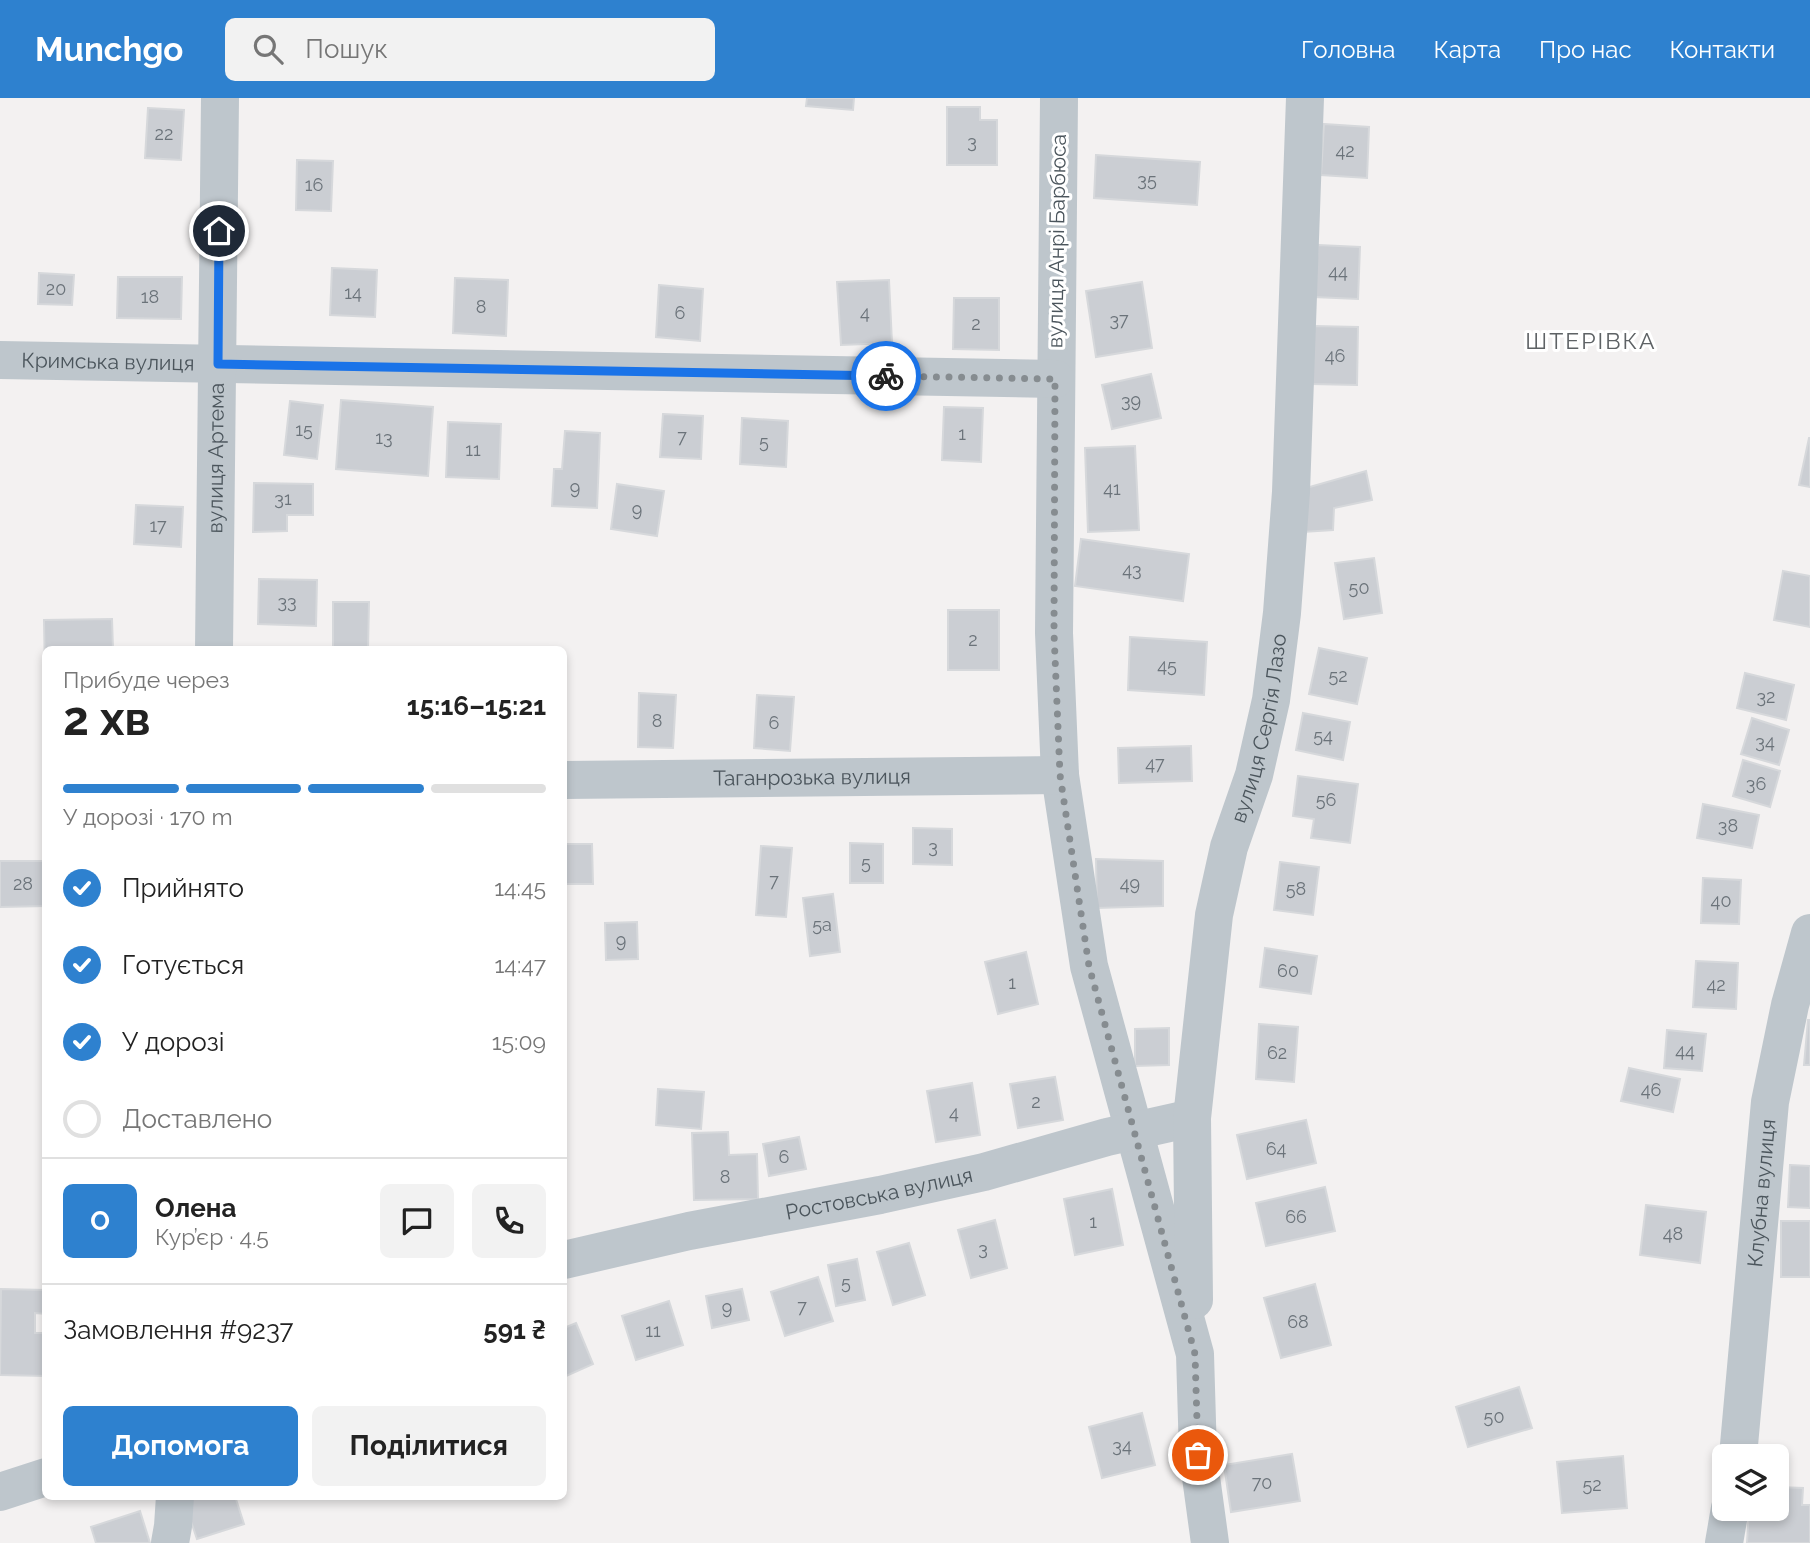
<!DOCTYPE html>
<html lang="uk">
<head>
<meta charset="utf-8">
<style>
  :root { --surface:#fff; --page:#f2f2f2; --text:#222; --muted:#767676; --line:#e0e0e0; --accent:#2e81cf }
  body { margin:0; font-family:Raleway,sans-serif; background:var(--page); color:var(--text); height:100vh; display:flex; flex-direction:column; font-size:26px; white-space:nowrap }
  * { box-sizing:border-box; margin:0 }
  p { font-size:23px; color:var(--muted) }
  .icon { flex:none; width:38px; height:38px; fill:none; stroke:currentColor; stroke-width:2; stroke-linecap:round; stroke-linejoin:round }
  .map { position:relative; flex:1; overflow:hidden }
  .drawer { position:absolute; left:42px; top:548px; width:525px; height:854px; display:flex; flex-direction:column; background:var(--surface); border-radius:10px; box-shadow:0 4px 10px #0003 }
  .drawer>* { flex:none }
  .fabs { position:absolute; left:1712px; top:1346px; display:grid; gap:14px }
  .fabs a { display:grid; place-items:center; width:77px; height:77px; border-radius:10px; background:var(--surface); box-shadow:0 4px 10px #0003; font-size:35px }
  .pin { position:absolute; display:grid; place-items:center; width:60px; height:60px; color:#fff; margin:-30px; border:4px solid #fff; border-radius:50%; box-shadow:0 2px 7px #0007 }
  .courier { position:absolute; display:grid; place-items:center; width:70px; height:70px; margin:-35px; border:5px solid #1a73e8; border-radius:50%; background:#fff; color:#222; box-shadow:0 2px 9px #0007 }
  .summary em { font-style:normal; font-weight:700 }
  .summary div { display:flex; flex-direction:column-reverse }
  .summary { display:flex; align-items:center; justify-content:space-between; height:119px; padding:0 21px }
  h1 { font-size:46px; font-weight:700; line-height:52px }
  .bar { display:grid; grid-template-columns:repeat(4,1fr); gap:10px 7px; align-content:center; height:84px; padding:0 21px }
  .bar i { height:9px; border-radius:5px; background:var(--line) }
  .bar .selected { background:var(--accent) }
  .bar p { grid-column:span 4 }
  .line { display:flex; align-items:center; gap:18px; padding:0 21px; border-top:2px solid var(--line) }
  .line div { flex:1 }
  .round { display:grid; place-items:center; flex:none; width:74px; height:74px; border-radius:10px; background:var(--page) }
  ol { padding:0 21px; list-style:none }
  li { display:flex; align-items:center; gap:21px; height:77px }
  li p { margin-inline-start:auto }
  li .icon { padding:7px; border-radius:50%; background:var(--accent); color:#fff; stroke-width:4 }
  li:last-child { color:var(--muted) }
  li i { width:38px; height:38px; border:4px solid var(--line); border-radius:50% }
  .action { display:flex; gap:14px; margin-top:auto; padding:14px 21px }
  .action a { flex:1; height:80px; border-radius:10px; background:var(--accent); color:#fff; font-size:28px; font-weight:700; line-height:80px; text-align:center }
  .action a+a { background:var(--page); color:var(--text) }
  header { display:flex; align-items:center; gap:42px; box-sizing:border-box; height:98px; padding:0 35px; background:var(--accent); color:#fff }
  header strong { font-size:33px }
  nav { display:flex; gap:38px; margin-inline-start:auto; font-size:24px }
  .search { width:490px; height:63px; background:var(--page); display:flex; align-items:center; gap:18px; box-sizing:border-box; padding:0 24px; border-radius:10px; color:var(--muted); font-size:26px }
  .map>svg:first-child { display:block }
</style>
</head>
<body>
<header>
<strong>Munchgo</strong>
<div class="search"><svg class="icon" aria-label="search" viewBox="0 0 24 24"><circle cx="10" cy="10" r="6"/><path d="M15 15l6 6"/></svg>Пошук</div>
<nav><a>Головна</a><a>Карта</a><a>Про нас</a><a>Контакти</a></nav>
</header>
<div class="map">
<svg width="1810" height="1445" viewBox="0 0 1810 1445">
  <rect width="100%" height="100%" fill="#f3f1f1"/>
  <g fill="#cbced3" stroke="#d6d8db" stroke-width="2">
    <path d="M807,0h47l-1,12 -47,-4z"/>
    <path d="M947,9h33v13h17v45h-50z"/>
    <path d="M148,10l36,2 -3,50 -36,-2z"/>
    <path d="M1324,26l45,3 -2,51 -46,-3z"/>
    <path d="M1096,57l104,7 -3,43 -103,-7z"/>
    <path d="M297,62l36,1 -2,50 -35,-1z"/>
    <path d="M1318,147l42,2 -2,52 -44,-2z"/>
    <path d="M332,170l45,2 -2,47 -45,-2z"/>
    <path d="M39,175l35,2 -2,30 -34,-1z"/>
    <path d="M118,179h64l-1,42 -64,-1z"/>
    <path d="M455,180l53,2 -2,56 -53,-3z"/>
    <path d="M889,182l3,63 -51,2 -4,-63z"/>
    <path d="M1142,184l10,66 -56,9 -10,-66z"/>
    <path d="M659,187l44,4 -3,52 -44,-4z"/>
    <path d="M954,200h45v52l-46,-1z"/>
    <path d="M1314,228l44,1 -1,58 -45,-1z"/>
    <path d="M1151,276l10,44 -49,11 -10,-44z"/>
    <path d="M341,302l92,7 -5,69 -92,-7z"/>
    <path d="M290,303l33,4 -6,54 -33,-4z"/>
    <path d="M944,309l39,1 -2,54 -39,-2z"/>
    <path d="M663,316l40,2 -2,43 -41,-2z"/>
    <path d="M742,320l46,3 -2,46 -46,-3z"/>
    <path d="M448,324l53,2 -2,55 -53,-2z"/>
    <path d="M565,333l35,2 -3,75 -45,-2 2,-37h8z"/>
    <path d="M1809,340h1v49l-11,-2z"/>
    <path d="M1135,348l4,84 -51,2 -3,-84z"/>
    <path d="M1366,373l6,29 -38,8 -1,22 -30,2 3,-44z"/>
    <path d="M254,385l59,1v31h-26v16l-34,1z"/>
    <path d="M617,386l47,7 -7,45 -46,-7z"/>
    <path d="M136,407l47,2 -2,40 -47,-3z"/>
    <path d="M1081,441l108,15 -6,47 -108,-15z"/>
    <path d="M1374,460l8,55 -38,6 -9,-56z"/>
    <path d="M1783,473l27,5v51l-36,-7z"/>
    <path d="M259,481l58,1 -1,46 -58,-2z"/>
    <path d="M333,504h36l-1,47h-35z"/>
    <rect x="948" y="512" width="51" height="60"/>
    <path d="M112,521l1,30h-67v84l-2,-113z"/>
    <path d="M1130,539l77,5 -3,53 -76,-5z"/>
    <path d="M1319,550l48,10 -10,46 -48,-10z"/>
    <path d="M1745,575l49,12 -8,35 -49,-12z"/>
    <path d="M639,595l37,2 -3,53 -35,-1z"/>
    <path d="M757,597l37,2 -4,54 -36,-3z"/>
    <path d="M1303,615l47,9 -7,38 -47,-10z"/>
    <path d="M1752,620l37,12 -10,35 -38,-11z"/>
    <path d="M1191,648l1,35 -73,2 -1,-35z"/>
    <path d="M1743,662l37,11 -10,36 -37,-11z"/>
    <path d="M1298,678l60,8 -8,59 -39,-5 3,-19 -21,-3z"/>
    <path d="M1703,706l56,11 -7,33 -55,-10z"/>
    <path d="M913,730l39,1v36l-39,-1z"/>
    <path d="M850,745l33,1v39h-33z"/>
    <path d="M564,746h28l1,40h-29z"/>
    <path d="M761,748l31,2 -6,69 -30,-2z"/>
    <path d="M1096,761l67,2v45l-66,2z"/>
    <path d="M0,763h46v45l-46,1z"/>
    <path d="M1280,764l39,5 -6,48 -39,-5z"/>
    <path d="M1703,780l38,2 -2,44 -38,-1z"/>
    <path d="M833,796l7,58 -30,4 -7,-58z"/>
    <path d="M637,824l1,37 -32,1 -1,-37z"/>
    <path d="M1265,850l52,8 -6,38 -51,-7z"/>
    <path d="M1026,854l12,52 -40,10 -13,-52z"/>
    <path d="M1696,863l42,2 -2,46 -43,-2z"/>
    <path d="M1808,922h2v45h-6z"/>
    <path d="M1259,926l39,3 -4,55 -38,-3z"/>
    <path d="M1169,930v37l-34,1v-37z"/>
    <path d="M1667,932l39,4 -4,37 -38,-3z"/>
    <path d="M1629,970l51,11 -7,33 -52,-11z"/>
    <path d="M1055,979l8,43 -45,8 -8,-44z"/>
    <path d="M972,985l8,52 -44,7 -9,-51z"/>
    <path d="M658,991l46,3 -3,37 -45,-4z"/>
    <path d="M1306,1022l10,43 -69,16 -10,-44z"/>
    <path d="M728,1034l1,23 28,-1 1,45 -64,1 -2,-67z"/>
    <path d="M799,1039l7,32 -37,7 -6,-32z"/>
    <path d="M1790,1067l20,1v42l-22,-1z"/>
    <path d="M1325,1089l10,44 -69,15 -10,-43z"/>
    <path d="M1112,1091l11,56 -48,10 -11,-56z"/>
    <path d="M1646,1107l60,7 -6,51 -60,-8z"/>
    <path d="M995,1122l12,48 -36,10 -13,-48z"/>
    <rect x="1781" y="1123" width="29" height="56"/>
    <path d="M909,1145l16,52 -32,10 -16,-53z"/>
    <path d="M857,1161l8,41 -29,6 -8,-41z"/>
    <path d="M818,1179l15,44 -48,15 -14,-44z"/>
    <path d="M1315,1186l16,61 -50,13 -17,-60z"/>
    <path d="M1,1191l45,1v24l-11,-1v20h11v43l-46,-1z"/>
    <path d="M742,1191l7,31 -37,8 -6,-32z"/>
    <path d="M669,1203l14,44 -47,15 -14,-44z"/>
    <path d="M576,1225l17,41 -29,13v-49z"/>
    <path d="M1519,1289l13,41 -64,19 -12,-40z"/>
    <path d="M1142,1315l13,52 -53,13 -13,-51z"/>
    <path d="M1292,1356l8,47 -69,11 -7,-47z"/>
    <path d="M1623,1358l4,52 -65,5 -5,-51z"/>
    <path d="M1776,1389l27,1 -1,17h8v38h-63l2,-35h27z"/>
    <path d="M199,1398h36l9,28 -47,15 -13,-38z"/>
    <path d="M140,1413l10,32h-54l-5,-16z"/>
  </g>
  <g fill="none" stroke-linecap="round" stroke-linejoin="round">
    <g stroke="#bec6cc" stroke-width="38">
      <path d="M1059,0l-5,535 6,142 29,191 106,388 3,101 12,88"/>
      <path id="s1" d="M0,262l1055,19"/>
      <path id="s2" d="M214,551l6,-551"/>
      <path id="s3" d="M564,682l496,-5"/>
      <path id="s4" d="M564,1162l125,-29 191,-36 104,-23 123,-35 85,-19"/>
      <path id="s5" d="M1194,1202l-2,-182 22,-203 15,-68 25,-72 17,-75 11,-87 9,-121 14,-394"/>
      <path id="s6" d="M1738,1358l32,-354 20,-97 20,-72"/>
      <path d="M0,1394l46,-15"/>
      <path d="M170,1445l3,-17 2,-30"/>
      <path d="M1724,1445l6,-35"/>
    </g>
  </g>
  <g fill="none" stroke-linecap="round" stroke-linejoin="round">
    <path stroke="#868c90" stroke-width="7" stroke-dasharray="0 12.6" d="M886,278l169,3 -1,254 6,142 29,191 106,388 3,101"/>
    <path stroke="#1a73e8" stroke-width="9" d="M219,133l-1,133 668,12"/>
  </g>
  <g text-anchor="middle" stroke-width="6" stroke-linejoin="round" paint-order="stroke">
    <g font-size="18" fill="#6b737a">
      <text x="164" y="42">22</text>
      <text x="972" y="50">3</text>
      <text x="1345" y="59">42</text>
      <text x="1147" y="88">35</text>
      <text x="314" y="93">16</text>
      <text x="1338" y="180">44</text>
      <text x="56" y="197">20</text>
      <text x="353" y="201">14</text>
      <text x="150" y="205">18</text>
      <text x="481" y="215">8</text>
      <text x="680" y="221">6</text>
      <text x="865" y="221">4</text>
      <text x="1119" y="228">37</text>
      <text x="976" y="232">2</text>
      <text x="1335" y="264">46</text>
      <text x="1131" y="309">39</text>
      <text x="304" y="338">15</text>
      <text x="962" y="342">1</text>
      <text x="682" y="345">7</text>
      <text x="384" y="346">13</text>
      <text x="764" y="350">5</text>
      <text x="473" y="358">11</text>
      <text x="575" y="396">9</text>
      <text x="1112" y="397">41</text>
      <text x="283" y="407">31</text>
      <text x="637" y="418">9</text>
      <text x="158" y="434">17</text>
      <text x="1132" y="478">43</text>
      <text x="1359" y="496">50</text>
      <text x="287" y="510">33</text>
      <text x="973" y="548">2</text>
      <text x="1167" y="574">45</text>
      <text x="1338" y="584">52</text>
      <text x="1766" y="605">32</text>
      <text x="657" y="629">8</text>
      <text x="774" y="631">6</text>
      <text x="1323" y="644">54</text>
      <text x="1765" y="650">34</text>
      <text x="1155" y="672">47</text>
      <text x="1756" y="692">36</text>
      <text x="1326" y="708">56</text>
      <text x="1728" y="734">38</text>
      <text x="933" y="755">3</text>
      <text x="866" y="771">5</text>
      <text x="774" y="789">7</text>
      <text x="23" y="792">28</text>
      <text x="1130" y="792">49</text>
      <text x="1296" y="797">58</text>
      <text x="1721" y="809">40</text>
      <text x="822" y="833">5а</text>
      <text x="621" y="849">9</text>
      <text x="1288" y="879">60</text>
      <text x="1012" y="891">1</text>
      <text x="1716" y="893">42</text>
      <text x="1685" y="959">44</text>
      <text x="1277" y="961">62</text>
      <text x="1651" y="998">46</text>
      <text x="1036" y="1010">2</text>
      <text x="954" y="1021">4</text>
      <text x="1276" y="1057">64</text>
      <text x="784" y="1065">6</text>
      <text x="725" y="1085">8</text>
      <text x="1296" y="1125">66</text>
      <text x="1093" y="1130">1</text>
      <text x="1673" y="1142">48</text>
      <text x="983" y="1157">3</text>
      <text x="846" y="1191">5</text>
      <text x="802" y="1215">7</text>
      <text x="727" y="1216">9</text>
      <text x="1298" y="1230">68</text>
      <text x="653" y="1239">11</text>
      <text x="1494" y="1325">50</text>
      <text x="1122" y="1354">34</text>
      <text x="1262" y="1391">70</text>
      <text x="1592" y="1393">52</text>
    </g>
    <g font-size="21" fill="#4b555c" stroke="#fff">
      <text transform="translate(1057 143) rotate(-89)" y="7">вулиця Анрі Барбюса</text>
      <text dy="7" stroke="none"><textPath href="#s1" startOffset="108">Кримська вулиця</textPath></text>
      <text dy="7" stroke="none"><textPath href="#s2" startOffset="191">вулиця Артема</textPath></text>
      <text dy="7" stroke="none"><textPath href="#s5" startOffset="579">вулиця Сергія Лазо</textPath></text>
      <text dy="7" stroke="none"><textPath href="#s3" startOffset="248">Таганрозька вулиця</textPath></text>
      <text dy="7" stroke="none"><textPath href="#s6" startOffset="264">Клубна вулиця</textPath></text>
      <text dy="7" stroke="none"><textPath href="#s4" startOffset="322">Ростовська вулиця</textPath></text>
    </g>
    <g font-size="23" letter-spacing="2" fill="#5e6265" stroke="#fff">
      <text x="1591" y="251">ШТЕРIВКА</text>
    </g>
  </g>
</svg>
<div class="fabs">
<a><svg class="icon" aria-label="layers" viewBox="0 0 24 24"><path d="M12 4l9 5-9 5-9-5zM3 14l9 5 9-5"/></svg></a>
</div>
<div class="pin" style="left:1198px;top:1357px;background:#ea580c"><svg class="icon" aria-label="bag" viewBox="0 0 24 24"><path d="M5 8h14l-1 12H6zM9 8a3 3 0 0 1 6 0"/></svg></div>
<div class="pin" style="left:219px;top:133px;background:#1f2937"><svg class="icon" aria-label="home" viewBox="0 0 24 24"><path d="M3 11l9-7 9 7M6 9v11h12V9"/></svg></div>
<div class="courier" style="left:886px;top:278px"><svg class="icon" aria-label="bike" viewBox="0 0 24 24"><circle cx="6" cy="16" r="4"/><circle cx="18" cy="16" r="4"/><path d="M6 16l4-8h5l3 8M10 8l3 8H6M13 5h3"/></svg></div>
<section class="drawer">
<div class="summary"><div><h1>2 хв</h1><p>Прибуде через</p></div><em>15:16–15:21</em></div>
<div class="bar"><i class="selected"></i><i class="selected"></i><i class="selected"></i><i></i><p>У дорозі · 170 m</p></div>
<ol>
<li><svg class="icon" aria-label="check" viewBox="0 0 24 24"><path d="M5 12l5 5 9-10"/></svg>Прийнято<p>14:45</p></li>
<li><svg class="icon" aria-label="check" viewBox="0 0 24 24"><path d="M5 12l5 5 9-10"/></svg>Готується<p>14:47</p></li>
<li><svg class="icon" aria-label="check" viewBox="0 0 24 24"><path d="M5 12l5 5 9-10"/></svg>У дорозі<p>15:09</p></li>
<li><i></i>Доставлено</li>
</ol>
<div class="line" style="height:126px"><b class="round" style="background:var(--accent);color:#fff">О</b><div><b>Олена</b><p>Кур’єр · 4.5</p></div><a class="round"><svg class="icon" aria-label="chat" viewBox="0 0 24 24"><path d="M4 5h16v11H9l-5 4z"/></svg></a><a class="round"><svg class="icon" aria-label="phone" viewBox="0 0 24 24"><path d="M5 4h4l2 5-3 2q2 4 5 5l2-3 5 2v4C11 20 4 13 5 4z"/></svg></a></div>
<div class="line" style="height:91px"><div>Замовлення #9237</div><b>591 ₴</b></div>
<div class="action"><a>Допомога</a><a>Поділитися</a></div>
</section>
</div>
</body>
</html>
